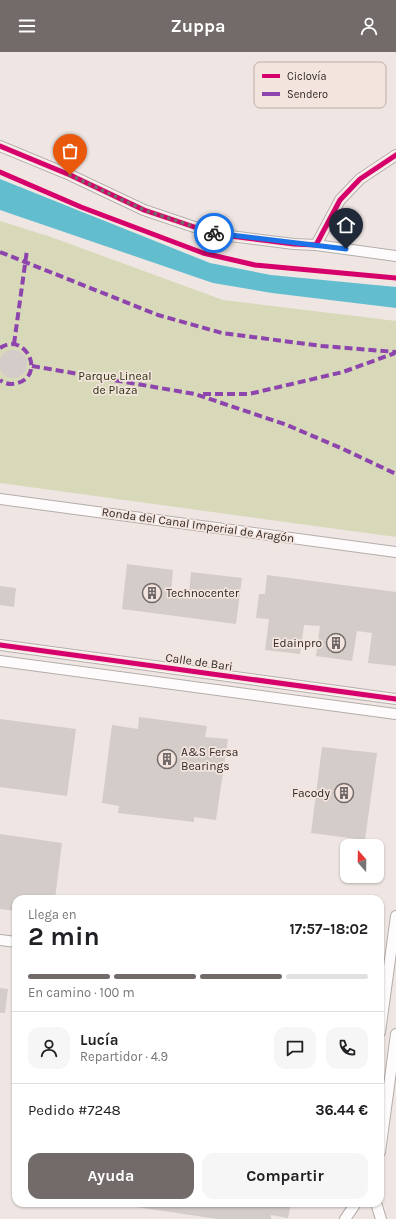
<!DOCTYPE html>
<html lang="es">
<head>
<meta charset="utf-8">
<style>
  :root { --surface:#fff; --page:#f6f6f6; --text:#202124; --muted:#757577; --line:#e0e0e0; --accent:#726b69 }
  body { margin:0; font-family:Karla,sans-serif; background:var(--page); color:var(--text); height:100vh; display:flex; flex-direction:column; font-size:15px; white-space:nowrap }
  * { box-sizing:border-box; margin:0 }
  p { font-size:13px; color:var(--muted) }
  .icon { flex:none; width:22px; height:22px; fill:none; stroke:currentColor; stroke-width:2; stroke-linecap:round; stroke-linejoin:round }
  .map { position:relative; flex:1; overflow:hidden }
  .sheet { position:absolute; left:12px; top:843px; width:372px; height:312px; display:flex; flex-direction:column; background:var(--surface); border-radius:12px; box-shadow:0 1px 3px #0004 }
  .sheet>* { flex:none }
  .needle { width:26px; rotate:340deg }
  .fabs { position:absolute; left:340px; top:787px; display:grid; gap:8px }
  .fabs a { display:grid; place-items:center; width:44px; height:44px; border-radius:8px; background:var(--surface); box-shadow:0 1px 3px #0004; font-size:20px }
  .pin { position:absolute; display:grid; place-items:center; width:34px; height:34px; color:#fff; margin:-41px -17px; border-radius:50% 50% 50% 0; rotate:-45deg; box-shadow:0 0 4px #0007 }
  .pin .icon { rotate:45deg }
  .courier { position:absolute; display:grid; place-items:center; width:40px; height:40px; margin:-20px; border:3px solid #1a73e8; border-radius:50%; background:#fff; color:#222; box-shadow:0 1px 5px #0007 }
  .head em { font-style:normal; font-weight:700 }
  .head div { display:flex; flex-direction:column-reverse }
  .head { display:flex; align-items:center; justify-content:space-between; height:68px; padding:0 16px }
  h1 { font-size:26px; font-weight:700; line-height:30px }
  .bar { display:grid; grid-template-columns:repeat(4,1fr); gap:6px 4px; align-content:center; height:48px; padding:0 16px }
  .bar i { height:5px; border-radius:3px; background:var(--line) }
  .bar .on { background:var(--accent) }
  .bar p { grid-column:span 4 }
  .line { display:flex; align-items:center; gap:10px; padding:0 16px; border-top:1px solid var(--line) }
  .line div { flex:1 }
  .round { display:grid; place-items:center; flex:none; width:42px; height:42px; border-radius:12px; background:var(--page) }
  .cta { display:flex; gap:8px; margin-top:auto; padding:8px 16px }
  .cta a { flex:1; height:46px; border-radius:12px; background:var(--accent); color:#fff; font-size:16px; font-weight:700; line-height:46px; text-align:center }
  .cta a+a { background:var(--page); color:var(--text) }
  header { display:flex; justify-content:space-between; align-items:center; height:52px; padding:0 16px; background:var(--accent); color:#fff; font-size:18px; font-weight:700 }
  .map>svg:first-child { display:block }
</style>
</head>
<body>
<header><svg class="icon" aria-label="menu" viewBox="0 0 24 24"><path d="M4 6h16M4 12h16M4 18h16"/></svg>Zuppa<svg class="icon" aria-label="person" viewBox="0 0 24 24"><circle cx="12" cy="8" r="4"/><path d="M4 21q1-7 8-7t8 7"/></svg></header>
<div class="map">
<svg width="396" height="1167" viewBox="0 0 396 1167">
  <rect width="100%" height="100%" fill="#efe6e3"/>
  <path fill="#d7d9b9" d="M0,169l51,16 172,63 173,21v216l-396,-54z"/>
  <path fill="#62becf" d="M0,127l210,84 61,12 125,12v21l-124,-15 -59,-10 -213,-73z"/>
  <g fill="#d3ccc9">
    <circle cx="13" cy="312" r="14"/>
    <path d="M127,512l46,6 -2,22 18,2 2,-22 51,6 -6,46 -114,-15z"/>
    <path d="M267,523l129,17v74l-28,-3 4,-30 -15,-2 -5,30 -36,-5 4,-30 -16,-1 -4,29 -35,-4 4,-31 -13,-1 3,-24h6z"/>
    <path d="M0,534l16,2 -2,19 -14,-2z"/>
    <path d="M139,665l68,9 -2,11 23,2 -12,81 -22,-3v5l-76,-9 1,-7 -17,-3 10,-78 26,4z"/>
    <path d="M0,667l76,10 -9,67 -67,-9z"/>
    <path d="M322,695l55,6 -12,87 -54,-7z"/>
    <path d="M0,782l62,9 -7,56h-39v12l-16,-2z"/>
    <path d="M0,936l8,1 -3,24h-5z"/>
    <path d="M137,1151h154l-3,15 -17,-3v4h-53l-82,-12z"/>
  </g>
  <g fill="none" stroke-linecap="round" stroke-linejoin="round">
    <g stroke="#b4adaa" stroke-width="12">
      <g id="street">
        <path d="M0,94l70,29 74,35 71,24 79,10 22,1 24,-45 20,-21 36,-24"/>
        <path d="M316,193l80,11"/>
        <path d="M0,447l396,53"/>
        <path d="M0,593l396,54"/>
        <path d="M0,609l396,53"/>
        <path d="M0,888l16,2"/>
        <path d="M380,980l16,-116"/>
        <path d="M380,1100l16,-118"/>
        <path d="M376,1151l5,16"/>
        <path d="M345,1167l11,-16"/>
      </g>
    </g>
    <use href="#street" stroke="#fdfbfb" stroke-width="10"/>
    <g stroke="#8e44ad" stroke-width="4" stroke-dasharray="8 4" stroke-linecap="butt">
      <path d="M0,200l158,63 64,18 100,13 74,6"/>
      <path d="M14,292l13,-94"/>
      <path d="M0,296c25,-17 46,26 18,35 -6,2 -13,1 -18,-3"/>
      <path d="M32,314l163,28 92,31 56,24 53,25"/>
      <path d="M203,342h46l94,-22 52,-19"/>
    </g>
    <g stroke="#f4e4de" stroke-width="8">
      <g id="cycleway">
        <path d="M0,94l70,29 74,35 71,24 79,10 22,1 24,-45 20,-21 36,-24"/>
        <path d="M0,120l81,35 122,46 52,12 141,13"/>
        <path d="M0,593l396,54"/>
      </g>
    </g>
    <use href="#cycleway" stroke="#d6006c" stroke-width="5"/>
  </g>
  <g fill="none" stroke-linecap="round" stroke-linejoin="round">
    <path stroke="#726b69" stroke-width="4" stroke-dasharray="0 7.2" d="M70,123l74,35 70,23"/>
    <path stroke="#1a73e8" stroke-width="5" d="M214,181l132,16"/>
  </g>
  <defs>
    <g id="building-ring" transform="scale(1)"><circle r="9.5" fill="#f4e4de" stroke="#726b69" stroke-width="1.5"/><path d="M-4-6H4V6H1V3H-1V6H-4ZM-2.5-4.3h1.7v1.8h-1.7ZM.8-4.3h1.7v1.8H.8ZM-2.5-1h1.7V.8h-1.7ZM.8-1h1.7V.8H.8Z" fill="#726b69"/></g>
  </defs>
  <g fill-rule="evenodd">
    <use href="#building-ring" x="152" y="541"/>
    <use href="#building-ring" x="336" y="591"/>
    <use href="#building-ring" x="167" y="707"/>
    <use href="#building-ring" x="344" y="741"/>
  </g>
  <g text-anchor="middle" stroke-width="3.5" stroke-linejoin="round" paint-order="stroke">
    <g font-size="12" fill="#2c330d" stroke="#f4e4de">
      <text x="115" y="328">Parque Lineal<tspan x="115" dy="14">de Plaza</tspan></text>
    </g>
    <g font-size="12" fill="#2f2927" stroke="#f4e4de">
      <text transform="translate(198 473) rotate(8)" y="4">Ronda del Canal Imperial de Aragón</text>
      <text transform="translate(199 610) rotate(8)" y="4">Calle de Bari</text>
    </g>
    <g font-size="12" fill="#2f2927" stroke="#f4e4de" text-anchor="start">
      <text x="166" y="545">Technocenter</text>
      <text x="322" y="595" text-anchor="end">Edainpro</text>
      <text x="181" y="704">A&amp;S Fersa<tspan x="181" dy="14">Bearings</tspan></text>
      <text x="330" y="745" text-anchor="end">Facody</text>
    </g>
  </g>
  <rect x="254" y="10" width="132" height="46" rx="6" fill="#f4e4de" stroke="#b9aca7" stroke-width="1"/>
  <rect x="262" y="22" width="18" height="4" fill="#d6006c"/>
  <rect x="262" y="40" width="18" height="4" fill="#8e44ad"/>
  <g font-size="11" fill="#2f2927">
    <text x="287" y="28">Ciclovía</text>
    <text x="287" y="46">Sendero</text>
  </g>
</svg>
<div class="fabs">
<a><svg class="needle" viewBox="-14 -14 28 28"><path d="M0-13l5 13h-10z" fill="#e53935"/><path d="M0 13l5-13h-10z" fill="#757577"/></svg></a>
</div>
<div class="pin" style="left:70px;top:123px;background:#ea580c"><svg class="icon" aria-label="bag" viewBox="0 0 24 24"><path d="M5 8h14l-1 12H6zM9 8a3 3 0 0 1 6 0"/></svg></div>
<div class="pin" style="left:346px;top:197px;background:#1f2937"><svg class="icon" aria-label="home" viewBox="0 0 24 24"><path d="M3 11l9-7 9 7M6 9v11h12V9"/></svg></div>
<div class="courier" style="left:214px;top:181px"><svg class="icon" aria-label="bike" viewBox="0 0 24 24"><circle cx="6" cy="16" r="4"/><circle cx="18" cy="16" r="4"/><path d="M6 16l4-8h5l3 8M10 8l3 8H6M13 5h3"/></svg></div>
<section class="sheet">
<div class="head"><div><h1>2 min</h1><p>Llega en</p></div><em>17:57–18:02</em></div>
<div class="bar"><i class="on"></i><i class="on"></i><i class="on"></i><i></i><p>En camino · 100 m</p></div>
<div class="line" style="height:72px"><a class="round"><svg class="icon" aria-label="person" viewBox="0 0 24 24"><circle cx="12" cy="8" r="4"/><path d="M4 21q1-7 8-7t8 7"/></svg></a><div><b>Lucía</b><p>Repartidor · 4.9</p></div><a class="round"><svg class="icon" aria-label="chat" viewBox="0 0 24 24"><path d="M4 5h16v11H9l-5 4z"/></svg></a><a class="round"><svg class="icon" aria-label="phone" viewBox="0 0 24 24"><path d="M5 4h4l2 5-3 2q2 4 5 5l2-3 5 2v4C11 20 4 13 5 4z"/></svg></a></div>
<div class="line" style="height:52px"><div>Pedido #7248</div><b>36.44 €</b></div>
<div class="cta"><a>Ayuda</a><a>Compartir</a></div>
</section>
</div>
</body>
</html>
